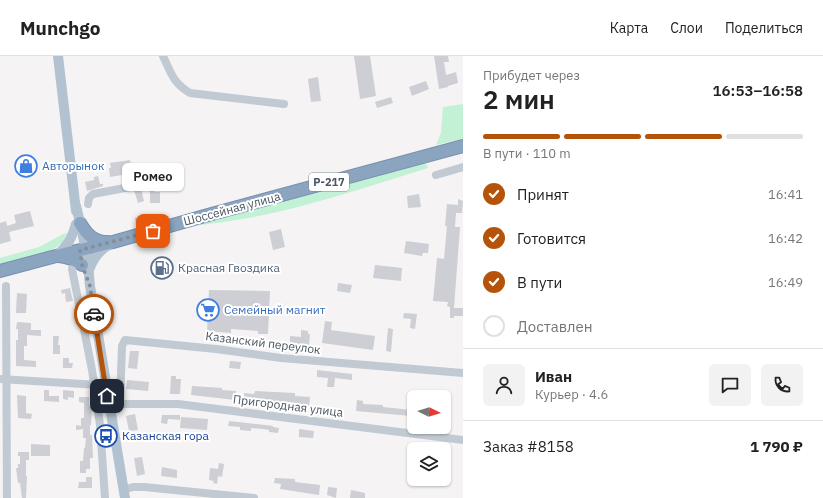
<!DOCTYPE html>
<html lang="ru">
<head>
<meta charset="utf-8">
<style>
  :root { --surface:#fff; --page:#f2f2f2; --text:#222; --muted:#767676; --line:#e0e0e0; --accent:#b45309 }
  body { margin:0; font-family:"IBM Plex Sans",sans-serif; background:var(--page); color:var(--text); height:100vh; display:flex; flex-direction:column; font-size:15px; white-space:nowrap }
  * { box-sizing:border-box; margin:0 }
  p { font-size:13px; color:var(--muted) }
  .icon { flex:none; width:22px; height:22px; fill:none; stroke:currentColor; stroke-width:2; stroke-linecap:round; stroke-linejoin:round }
  .map { position:relative; flex:1; overflow:hidden }
  .details { display:flex; flex-direction:column; background:var(--surface); width:360px }
  .details>* { flex:none }
  .needle { width:26px; rotate:95deg }
  .buttons { position:absolute; left:407px; top:334px; display:grid; gap:8px }
  .buttons a { display:grid; place-items:center; width:44px; height:44px; border-radius:6px; background:var(--surface); box-shadow:0 1px 3px #0004; font-size:20px }
  .pin { position:absolute; display:grid; place-items:center; width:34px; height:34px; color:#fff; margin:-17px; border-radius:8px; box-shadow:0 2px 6px #0006 }
  .courier { position:absolute; display:grid; place-items:center; width:40px; height:40px; margin:-20px; border:3px solid #b45309; border-radius:50%; background:#fff; color:#222; box-shadow:0 1px 5px #0007 }
  .bubble { position:absolute; height:28px; border-radius:6px; background:var(--surface); box-shadow:0 1px 3px #0004; font-size:13px; font-weight:600; line-height:28px; text-align:center }
  .headline em { font-style:normal; font-weight:600 }
  .headline div { display:flex; flex-direction:column-reverse }
  .headline { display:flex; align-items:center; justify-content:space-between; height:68px; padding:0 20px }
  h1 { font-size:26px; font-weight:600; line-height:30px }
  .bar { display:grid; grid-template-columns:repeat(4,1fr); gap:6px 4px; align-content:center; height:48px; padding:0 20px }
  .bar i { height:5px; border-radius:3px; background:var(--line) }
  .bar .current { background:var(--accent) }
  .bar p { grid-column:span 4 }
  .line { display:flex; align-items:center; gap:10px; padding:0 20px; border-top:1px solid var(--line) }
  .line div { flex:1 }
  .round { display:grid; place-items:center; flex:none; width:42px; height:42px; border-radius:6px; background:var(--page) }
  ol { padding:0 20px; list-style:none }
  li { display:flex; align-items:center; gap:12px; height:44px }
  li p { margin-inline-start:auto }
  li .icon { padding:4px; border-radius:50%; background:var(--accent); color:#fff; stroke-width:4 }
  li:last-child { color:var(--muted) }
  li i { width:22px; height:22px; border:2px solid var(--line); border-radius:50% }
  header { display:flex; align-items:center; gap:24px; box-sizing:border-box; height:56px; padding:0 20px; background:var(--surface); border-bottom:1px solid var(--line) }
  header strong { font-size:19px }
  nav { display:flex; gap:22px; margin-inline-start:auto; font-size:14px }
  main { display:flex; flex:1; min-height:0 }
  .map>svg:first-child { display:block }
</style>
</head>
<body>
<header>
<strong>Munchgo</strong>
<nav><a>Карта</a><a>Слои</a><a>Поделиться</a></nav>
</header>
<main>
<div class="map">
<svg width="463" height="442" viewBox="0 0 463 442">
  <rect width="100%" height="100%" fill="#f5f3f3"/>
  <g fill="#c3f1d5">
    <path d="M463,48v35l-27,6 5,-12 2,-26z"/>
    <path d="M423,106l4,3 1,3c-78,24 -157,52 -239,58z"/>
    <path d="M67,177c-2,5 -4,10 -9,13 -12,9 -43,14 -58,18v-6l39,-11 24,-13z"/>
  </g>
  <g fill="#cdcfd5">
    <path d="M354,0h16l6,40 -16,3z"/>
    <path d="M434,0h14l1,6h-5l2,13 10,-3 2,11 -10,3v1l-9,2z"/>
    <path d="M318,21l3,24 -10,1 -3,-23z"/>
    <path d="M426,25l3,8 -17,7 -3,-9z"/>
    <path d="M391,41l2,6 -16,5 -2,-6z"/>
    <path d="M130,104l1,5 -5,1 2,8 -18,3 -1,-9h2l-1,-5z"/>
    <path d="M137,116l7,29 -6,2 -4,-13 1,-4 -3,-4 -2,-9z"/>
    <path d="M98,120l2,8h3v2l-16,5 -2,-9 9,-2v-3z"/>
    <path d="M150,133h4v3h6v11h-10z"/>
    <path d="M419,138l2,13 -13,1 -1,-12z"/>
    <path d="M458,143l5,2 -1,12h-6l-1,14h5l-6,81h9v8h-9v2h-4v-11l-3,-1 1,-4 -15,-1 4,-43 7,1 3,-33h-2l2,-22 11,1z"/>
    <path d="M30,155l4,15 -25,6 2,9 -11,3v-21l6,-2 1,5 9,-3 -2,-8z"/>
    <path d="M147,159l2,6 -13,4 -1,-7z"/>
    <path d="M281,173l4,18 -12,3 -4,-18z"/>
    <path d="M406,185l23,3 -1,9h-5l-1,3 -18,-3z"/>
    <path d="M375,209l27,3 -1,13 -28,-3z"/>
    <path d="M338,227l14,2 -2,8 -13,-2z"/>
    <path d="M70,232l3,13 -7,1 -1,-9 -3,1 -1,-4z"/>
    <path d="M209,234l61,1 -2,43h-10v-3l-27,-2v4l-24,-2z"/>
    <path d="M17,237l10,1 -1,19h-10z"/>
    <path d="M404,257l13,1 -2,15 -5,-1 1,-9 -8,-1z"/>
    <path d="M325,265l7,1 -1,8 44,6 -2,14 -51,-7z"/>
    <path d="M17,266l14,1v7h10v6l-14,-1v11h-3v14l12,1v6l-20,-1v-26h2v-11h-2z"/>
    <path d="M388,272l5,1 -2,23 -5,-1z"/>
    <path d="M301,274l7,1v3h2l-1,12 -19,-2v-8l11,1z"/>
    <path d="M53,280h6l-1,9h2v9h-7z"/>
    <path d="M130,295h9l-2,18 -9,-1z"/>
    <path d="M63,302h6v5h4l-1,5h-9z"/>
    <path d="M230,305l11,1 -1,7 -11,-1z"/>
    <path d="M317,314l35,4v6l-17,-2 -1,9h-7l1,-9 -11,-1z"/>
    <path d="M171,320h5v3h5l-1,15h-10z"/>
    <path d="M127,324l22,2 -1,9 -22,-2z"/>
    <path d="M192,330l30,2v2l14,1 -1,9 -44,-5z"/>
    <path d="M44,334h5v6h10v6l-15,-1z"/>
    <path d="M63,334l11,1v7l-6,-1v3l-5,-1z"/>
    <path d="M255,335l40,2v3l15,1 -1,9 -65,-7v-6l10,1z"/>
    <path d="M17,339l9,1v17l6,1 -1,5 -13,-1z"/>
    <path d="M79,341h10v9h3l-1,19h-1v10h2l1,23h-3v11h-4v4h-6v-12h3l1,-13h1l1,-10h-3v-9l-7,1v-5l5,1v-8h3v-15l-5,-1z"/>
    <path d="M357,344l6,1v3l20,1v2l10,1 18,2v6l-55,-5z"/>
    <path d="M135,358l3,16 -9,1 -3,-15z"/>
    <path d="M162,359h18v5l-12,-1 -1,5 -6,-1z"/>
    <path d="M181,361l27,2 -1,11 -27,-2z"/>
    <path d="M229,365l44,5v1l6,1 -1,5 -9,-1v-2l-6,-1 -12,-1v3l-11,-1v-3l-12,-1z"/>
    <path d="M299,373l15,2 -1,7 -14,-1z"/>
    <path d="M31,388l19,1v11h-19z"/>
    <path d="M18,396h11v8h-3v16h1l-1,22h-4l-2,-15h-2l-2,-15h2v-4h2v-8h-2z"/>
    <path d="M142,401l3,17 -8,2 -3,-18z"/>
    <path d="M219,407l5,1 -2,13 -4,-1 -1,8 -4,-1 1,-2 -5,-1 1,-12 8,1z"/>
    <path d="M162,411l15,3v8l-16,-2z"/>
    <path d="M86,421h6v11h-14l1,-6h7z"/>
    <path d="M275,422l20,1v3l25,3 -1,10 -39,-6 1,-5 -7,-1z"/>
    <path d="M328,431l9,1 -1,10 -9,-3z"/>
    <path d="M351,434l14,3v5h-15z"/>
  </g>
  <g fill="none" stroke-linecap="round" stroke-linejoin="round">
    <g stroke="#7690ad" stroke-width="14">
      <g id="highway">
        <path d="M80,167c7,12 14,19 28,19"/>
        <path d="M59,200c10,1 16,3 23,9"/>
        <path d="M0,215l56,-15 57,-14 95,-27 255,-69"/>
      </g>
    </g>
    <g stroke="#c1cad2" stroke-width="8">
      <path d="M163,0c8,17 10,27 27,37l94,11"/>
      <path d="M436,119l27,-8"/>
      <path d="M88,148l1,-6 4,-4 37,-7"/>
      <path d="M72,213l20,101 8,55 5,73"/>
      <path d="M6,230l1,212"/>
      <path d="M0,323l99,6"/>
      <path d="M120,347l2,-57 3,-6 91,9 65,9 182,15"/>
      <path d="M116,348h62l285,36"/>
      <path d="M123,434l10,-3h11l110,11"/>
    </g>
    <g stroke="#b3c2d1" stroke-width="10">
      <path d="M58,0l18,155"/>
      <path d="M76,150c7,27 12,52 14,80l35,212"/>
      <path d="M56,200c11,-9 16,-18 20,-32"/>
      <path d="M89,214c4,-11 10,-20 21,-26"/>
    </g>
    <use href="#highway" stroke="#8ba5c1" stroke-width="12"/>
  </g>
  <g fill="none" stroke-linecap="round" stroke-linejoin="round">
    <path stroke="#868d94" stroke-width="4" stroke-dasharray="0 7.2" d="M94,258l-4,-28 -8,-21 -2,-15 73,-19"/>
    <path stroke="#b45309" stroke-width="5" d="M94,258l13,82"/>
  </g>
  <defs>
    <g id="shop-ring" transform="scale(1.15)"><circle r="9.5" fill="#fff" stroke="#3f7fe0" stroke-width="1.5"/><path d="M-5-2.5h2.3a2.7 3.5 0 0 1 5.4 0H5L5.5 6h-11ZM-1.5-2.5h3a1.5 2.3 0 0 0-3 0Z" fill="#3f7fe0"/></g>
    <g id="fuel-ring" transform="scale(1.15)"><circle r="9.5" fill="#fff" stroke="#5c6f8a" stroke-width="1.5"/><path d="M-5.5-6h7V0h2V4h1.3V-2.5L3-4.5l.8-.8L6-3V5H2.5V1h-1V6h-7ZM-4.2-4.7v3.2H.2V-4.7Z" fill="#5c6f8a"/></g>
    <g id="supermarket-ring" transform="scale(1.15)"><circle r="9.5" fill="#fff" stroke="#3f7fe0" stroke-width="1.5"/><path d="M-6-5.5h2.5l.6 2H6L4.5 2H-2.5L-4.4-4H-6ZM-1.5 3.2a1.3 1.3 0 1 0 .1 0ZM3 3.2a1.3 1.3 0 1 0 .1 0Z" fill="#3f7fe0"/></g>
    <g id="bus-ring" transform="scale(1.15)"><circle r="9.5" fill="#fff" stroke="#1a4fb4" stroke-width="1.5"/><path d="M-5-6H5V4H4V6H2V4H-2V6H-4V4H-5ZM-3.5-4V0h7V-4ZM-3.5 1.2v1.5H-2V1.2ZM2 1.2v1.5H3.5V1.2Z" fill="#1a4fb4"/></g>
  </defs>
  <g fill-rule="evenodd">
    <use href="#shop-ring" x="26" y="110"/>
    <use href="#fuel-ring" x="162" y="212"/>
    <use href="#supermarket-ring" x="208" y="254"/>
    <use href="#bus-ring" x="106" y="380"/>
  </g>
  <g text-anchor="middle" stroke-width="4" stroke-linejoin="round" paint-order="stroke">
    <rect fill="#fff" stroke="#808990" stroke-width="1" x="309" y="117" width="40" height="18" rx="3"/>
    <g font-size="11" font-weight="bold" fill="#4a5661">
      <text x="329" y="130">Р-217</text>
    </g>
    <g font-size="12" fill="#366cbe" stroke="#fff" text-anchor="start">
      <text x="42" y="114">Авторынок</text>
      <text x="224" y="258">Семейный магнит</text>
    </g>
    <g font-size="12" fill="#4a5661" stroke="#fff">
      <text transform="translate(232 153) rotate(-15)" y="4">Шоссейная улица</text>
      <text transform="translate(263 287) rotate(7)" y="4">Казанский переулок</text>
      <text transform="translate(288 350) rotate(7)" y="4">Пригородная улица</text>
    </g>
    <g font-size="12" fill="#4e5e75" stroke="#fff" text-anchor="start">
      <text x="178" y="216">Красная Гвоздика</text>
    </g>
    <g font-size="12" fill="#164399" stroke="#fff" text-anchor="start">
      <text x="122" y="384">Казанская гора</text>
    </g>
  </g>
</svg>
<div class="buttons">
<a><svg class="needle" viewBox="-14 -14 28 28"><path d="M0-13l5 13h-10z" fill="#e53935"/><path d="M0 13l5-13h-10z" fill="#767676"/></svg></a>
<a><svg class="icon" aria-label="layers" viewBox="0 0 24 24"><path d="M12 4l9 5-9 5-9-5zM3 14l9 5 9-5"/></svg></a>
</div>
<div class="pin" style="left:153px;top:175px;background:#ea580c"><svg class="icon" aria-label="bag" viewBox="0 0 24 24"><path d="M5 8h14l-1 12H6zM9 8a3 3 0 0 1 6 0"/></svg></div>
<div class="pin" style="left:107px;top:340px;background:#1f2937"><svg class="icon" aria-label="home" viewBox="0 0 24 24"><path d="M3 11l9-7 9 7M6 9v11h12V9"/></svg></div>
<div class="courier" style="left:94px;top:258px"><svg class="icon" aria-label="car" viewBox="0 0 24 24"><path d="M5 17H2v-5l4-1 3-4h7l3 4 3 1v5h-3M9 17h6M6 11h13"/><circle cx="7" cy="17" r="2"/><circle cx="17" cy="17" r="2"/></svg></div>
<div class="bubble" style="left:122px;top:107px;width:62px">Ромео</div>
</div>
<section class="details">
<div class="headline"><div><h1>2 мин</h1><p>Прибудет через</p></div><em>16:53–16:58</em></div>
<div class="bar"><i class="current"></i><i class="current"></i><i class="current"></i><i></i><p>В пути · 110 m</p></div>
<ol>
<li><svg class="icon" aria-label="check" viewBox="0 0 24 24"><path d="M5 12l5 5 9-10"/></svg>Принят<p>16:41</p></li>
<li><svg class="icon" aria-label="check" viewBox="0 0 24 24"><path d="M5 12l5 5 9-10"/></svg>Готовится<p>16:42</p></li>
<li><svg class="icon" aria-label="check" viewBox="0 0 24 24"><path d="M5 12l5 5 9-10"/></svg>В пути<p>16:49</p></li>
<li><i></i>Доставлен</li>
</ol>
<div class="line" style="height:72px"><a class="round"><svg class="icon" aria-label="person" viewBox="0 0 24 24"><circle cx="12" cy="8" r="4"/><path d="M4 21q1-7 8-7t8 7"/></svg></a><div><b>Иван</b><p>Курьер · 4.6</p></div><a class="round"><svg class="icon" aria-label="chat" viewBox="0 0 24 24"><path d="M4 5h16v11H9l-5 4z"/></svg></a><a class="round"><svg class="icon" aria-label="phone" viewBox="0 0 24 24"><path d="M5 4h4l2 5-3 2q2 4 5 5l2-3 5 2v4C11 20 4 13 5 4z"/></svg></a></div>
<div class="line" style="height:52px"><div>Заказ #8158</div><b>1 790 ₽</b></div>
</section>
</main>
</body>
</html>
